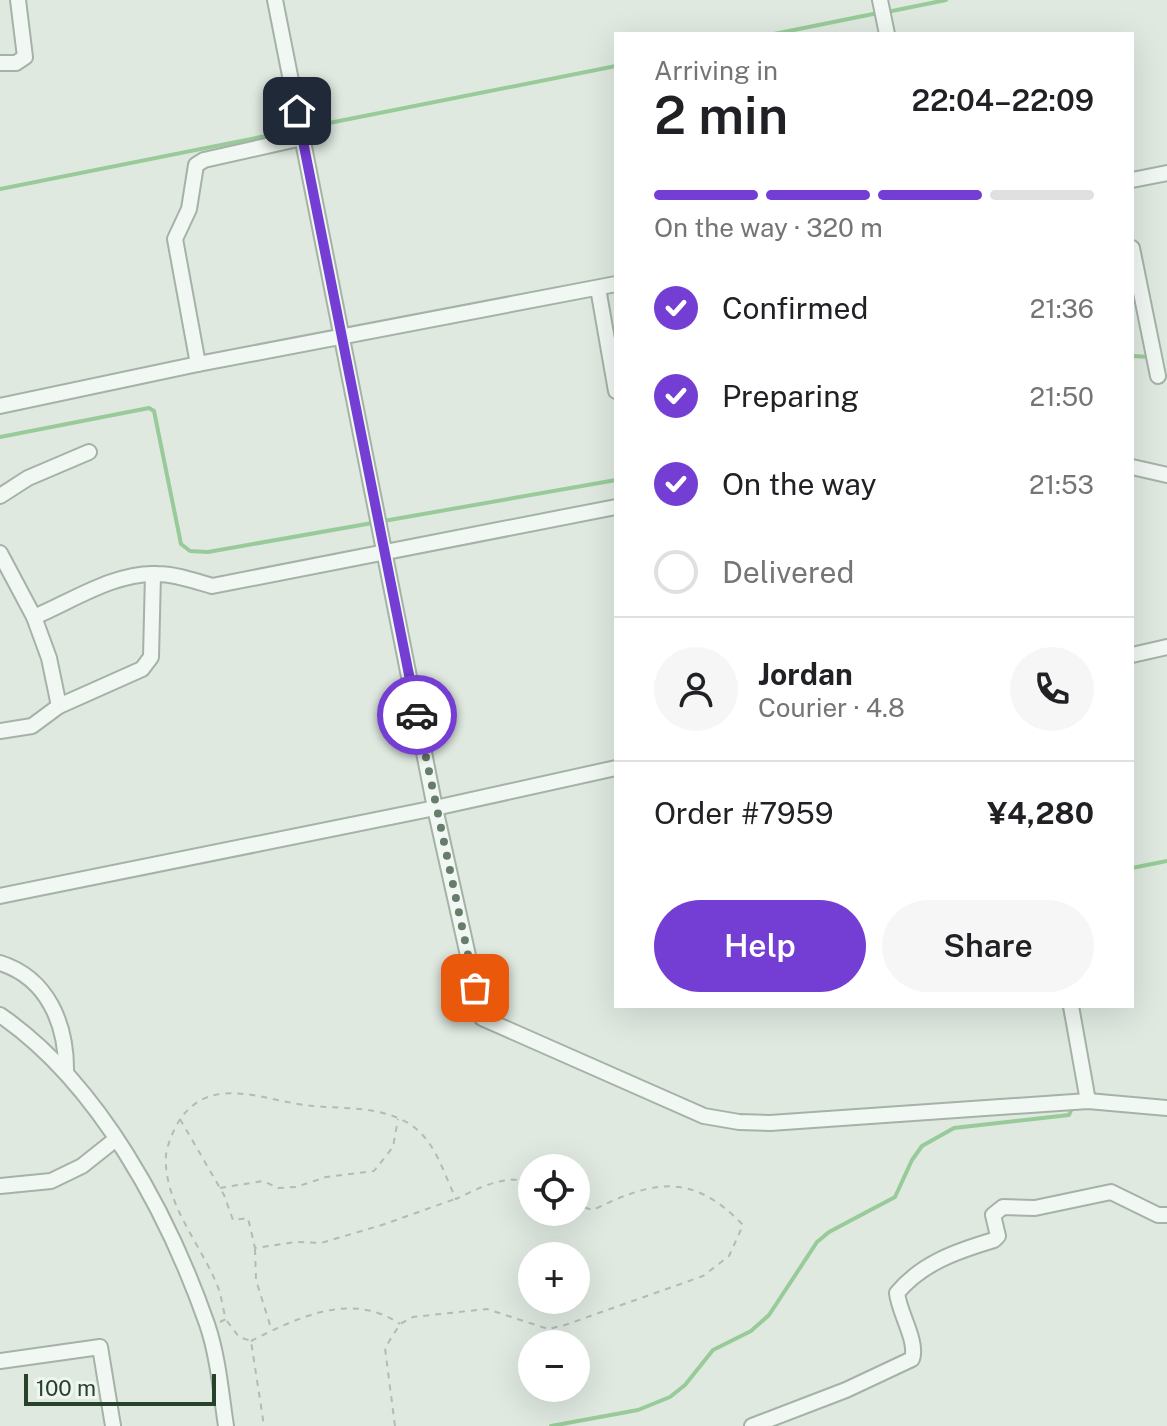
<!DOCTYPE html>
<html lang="en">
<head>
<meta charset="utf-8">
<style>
  :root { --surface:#fff; --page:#f6f6f6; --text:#202124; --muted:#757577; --line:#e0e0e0; --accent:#743dd4 }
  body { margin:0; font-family:"Public Sans",sans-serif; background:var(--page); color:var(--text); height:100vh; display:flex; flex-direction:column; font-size:30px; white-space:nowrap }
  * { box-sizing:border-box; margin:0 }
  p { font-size:26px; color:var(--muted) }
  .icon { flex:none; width:44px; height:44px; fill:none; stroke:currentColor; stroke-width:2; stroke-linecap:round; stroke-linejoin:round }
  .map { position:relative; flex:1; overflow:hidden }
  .details { position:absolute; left:614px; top:32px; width:520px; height:976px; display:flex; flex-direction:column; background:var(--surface); border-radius:0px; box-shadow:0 8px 32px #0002 }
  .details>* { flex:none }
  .fabs { position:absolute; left:518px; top:1154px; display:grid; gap:16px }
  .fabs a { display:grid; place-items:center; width:72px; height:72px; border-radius:50%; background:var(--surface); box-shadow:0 8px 32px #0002; font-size:40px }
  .scale { position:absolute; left:24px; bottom:20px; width:192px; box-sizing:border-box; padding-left:8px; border:4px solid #27412b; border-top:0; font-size:22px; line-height:28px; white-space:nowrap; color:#27412b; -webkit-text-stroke:6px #eef6ef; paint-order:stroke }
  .pin { position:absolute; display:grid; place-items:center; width:68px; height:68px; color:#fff; margin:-34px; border-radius:16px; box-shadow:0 4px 12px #0006 }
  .courier { position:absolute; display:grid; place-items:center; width:80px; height:80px; margin:-40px; border:6px solid #743dd4; border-radius:50%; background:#fff; color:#222; box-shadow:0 2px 10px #0007 }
  .summary em { font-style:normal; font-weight:600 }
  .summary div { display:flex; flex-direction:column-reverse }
  .summary { display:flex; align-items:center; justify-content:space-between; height:136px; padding:0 40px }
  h1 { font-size:52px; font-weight:600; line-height:60px }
  .bar { display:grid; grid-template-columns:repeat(4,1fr); gap:12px 8px; align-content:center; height:96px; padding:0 40px }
  .bar i { height:10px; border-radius:6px; background:var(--line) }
  .bar .on { background:var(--accent) }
  .bar p { grid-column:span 4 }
  .line { display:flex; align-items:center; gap:20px; padding:0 40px; border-top:2px solid var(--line) }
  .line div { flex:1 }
  .round { display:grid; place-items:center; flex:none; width:84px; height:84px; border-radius:42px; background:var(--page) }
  ol { padding:0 40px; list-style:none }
  li { display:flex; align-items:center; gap:24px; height:88px }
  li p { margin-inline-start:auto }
  li .icon { padding:8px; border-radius:50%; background:var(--accent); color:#fff; stroke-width:4 }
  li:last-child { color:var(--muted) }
  li i { width:44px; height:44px; border:4px solid var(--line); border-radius:50% }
  .primary-button { display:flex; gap:16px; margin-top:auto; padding:16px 40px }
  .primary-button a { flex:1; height:92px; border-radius:48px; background:var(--accent); color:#fff; font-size:32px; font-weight:600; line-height:92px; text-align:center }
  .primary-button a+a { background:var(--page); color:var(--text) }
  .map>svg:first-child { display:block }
</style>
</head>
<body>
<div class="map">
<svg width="1167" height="1426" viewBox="0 0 1167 1426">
  <rect width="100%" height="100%" fill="#dfe9e0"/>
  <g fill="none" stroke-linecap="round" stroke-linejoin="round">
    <g stroke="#98cb99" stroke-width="4">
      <path d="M887,12l59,-12"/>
      <path d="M774,34l104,-21"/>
      <path d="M304,128l312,-62"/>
      <path d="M0,189l296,-59"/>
      <path d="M1132,356l18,1"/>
      <path d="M0,437l149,-29 5,3 27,133 9,7 18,1 408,-72"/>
      <path d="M1132,868l35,-7"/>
      <path d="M1064,1006l2,12"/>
      <path d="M551,1426l87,-16 32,-13 15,-12 28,-35 38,-19 18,-16 48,-73 12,-10 66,-35 17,-37 10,-14 32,-18 115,-13 5,-11"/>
    </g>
    <g stroke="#a4b3a6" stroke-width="18">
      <g id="minor">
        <path d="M275,0l160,808 47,210 222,98 35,6 31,1 318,-22 79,7"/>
        <path d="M880,0l7,34"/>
        <path d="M0,63h16l9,-6 -7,-57"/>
        <path d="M1132,180l35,-7"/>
        <path d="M1132,248l26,128"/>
        <path d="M598,288l18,103"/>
        <path d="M198,364l-23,-125 14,-30 7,-44 8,-5 98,-22"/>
        <path d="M0,406l198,-42 418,-80"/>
        <path d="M1132,467l35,8"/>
        <path d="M0,496l28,-18 61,-26"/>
        <path d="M0,553l34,64c38,-16 81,-45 123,-43 18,0 38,7 55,12l404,-79"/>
        <path d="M34,617l15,41 10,48 83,-37 9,-12 2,-83"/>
        <path d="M1132,655l35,-8"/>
        <path d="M0,731l32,-5 27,-20"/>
        <path d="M0,896l435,-88 181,-40"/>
        <path d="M0,963c48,15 67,62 66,110"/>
        <path d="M1071,1006l17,95"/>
        <path d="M0,1015c99,68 168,198 207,309 11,32 14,69 19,102"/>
        <path d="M0,1186l51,-5 31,-15 34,-27"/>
        <path d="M0,1361l100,-14 13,79"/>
        <path d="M752,1426l94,-36 66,-31c6,-18 -13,-46 -15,-66 25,-30 60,-42 97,-53l4,-4 -5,-21 10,-8 32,1 76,-16 47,23h9"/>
      </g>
    </g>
    <g stroke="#b0bdb2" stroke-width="2" stroke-dasharray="6 6" stroke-linecap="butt">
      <path d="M180,1119l44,76 9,25 15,-2 7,30 41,-6 25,1 61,-18 73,-26"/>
      <path d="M220,1188l43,-7 15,7 18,-1 30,-10 48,-6 19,-24 5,-28"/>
      <path d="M255,1249l1,31 15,48"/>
      <path d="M227,1321l12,16 12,4 13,85"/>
      <path d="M220,1322l6,-3c-3,-9 -4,-20 -7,-29 -16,-44 -56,-86 -53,-135 1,-10 8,-26 13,-34 32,-49 87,-19 134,-15 32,3 66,0 95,17 27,16 35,49 48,76 23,-11 51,-26 76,-16"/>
      <path d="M251,1341c48,-24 100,-50 149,-17"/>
      <path d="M395,1426l-10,-78 15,-24 13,-7 74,-8 61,20 17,-4 138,-49 26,-20 14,-31c-51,-53 -89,-45 -150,-15l-17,-5"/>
    </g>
    <use href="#minor" stroke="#f1f7f2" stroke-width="14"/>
  </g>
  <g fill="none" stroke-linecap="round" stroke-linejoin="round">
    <path stroke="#677c6a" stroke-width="8" stroke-dasharray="0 14.4" d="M417,715l58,273"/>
    <path stroke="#743dd4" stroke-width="10" d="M297,111l120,604"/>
  </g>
</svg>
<div class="fabs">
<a><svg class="icon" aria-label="locate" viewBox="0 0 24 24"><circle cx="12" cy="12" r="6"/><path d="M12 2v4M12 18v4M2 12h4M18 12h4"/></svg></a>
<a>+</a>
<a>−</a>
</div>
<div class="scale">100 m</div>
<div class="pin" style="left:475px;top:988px;background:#ea580c"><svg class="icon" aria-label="bag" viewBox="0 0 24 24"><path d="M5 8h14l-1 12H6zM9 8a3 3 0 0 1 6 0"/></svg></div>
<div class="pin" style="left:297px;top:111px;background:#1f2937"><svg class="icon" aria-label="home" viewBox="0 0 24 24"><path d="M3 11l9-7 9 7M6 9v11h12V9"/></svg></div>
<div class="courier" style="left:417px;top:715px"><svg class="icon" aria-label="car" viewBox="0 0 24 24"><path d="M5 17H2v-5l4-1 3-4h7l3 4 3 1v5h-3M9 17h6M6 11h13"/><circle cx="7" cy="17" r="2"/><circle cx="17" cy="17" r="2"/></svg></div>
<section class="details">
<div class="summary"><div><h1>2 min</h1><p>Arriving in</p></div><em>22:04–22:09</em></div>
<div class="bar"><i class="on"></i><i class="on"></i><i class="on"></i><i></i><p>On the way · 320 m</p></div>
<ol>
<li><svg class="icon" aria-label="check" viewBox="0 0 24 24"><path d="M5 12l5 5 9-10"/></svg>Confirmed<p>21:36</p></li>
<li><svg class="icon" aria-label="check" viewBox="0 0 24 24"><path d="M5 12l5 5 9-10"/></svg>Preparing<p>21:50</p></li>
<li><svg class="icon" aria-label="check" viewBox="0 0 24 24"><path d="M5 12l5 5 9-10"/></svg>On the way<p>21:53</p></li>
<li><i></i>Delivered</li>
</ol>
<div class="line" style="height:144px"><a class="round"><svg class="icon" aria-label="person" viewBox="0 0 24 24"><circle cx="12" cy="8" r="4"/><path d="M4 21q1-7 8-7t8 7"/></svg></a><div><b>Jordan</b><p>Courier · 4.8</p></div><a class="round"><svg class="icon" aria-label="phone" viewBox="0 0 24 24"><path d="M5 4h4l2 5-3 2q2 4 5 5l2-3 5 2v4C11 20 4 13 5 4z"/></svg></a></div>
<div class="line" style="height:104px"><div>Order #7959</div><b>¥4,280</b></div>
<div class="primary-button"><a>Help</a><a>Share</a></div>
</section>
</div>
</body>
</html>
